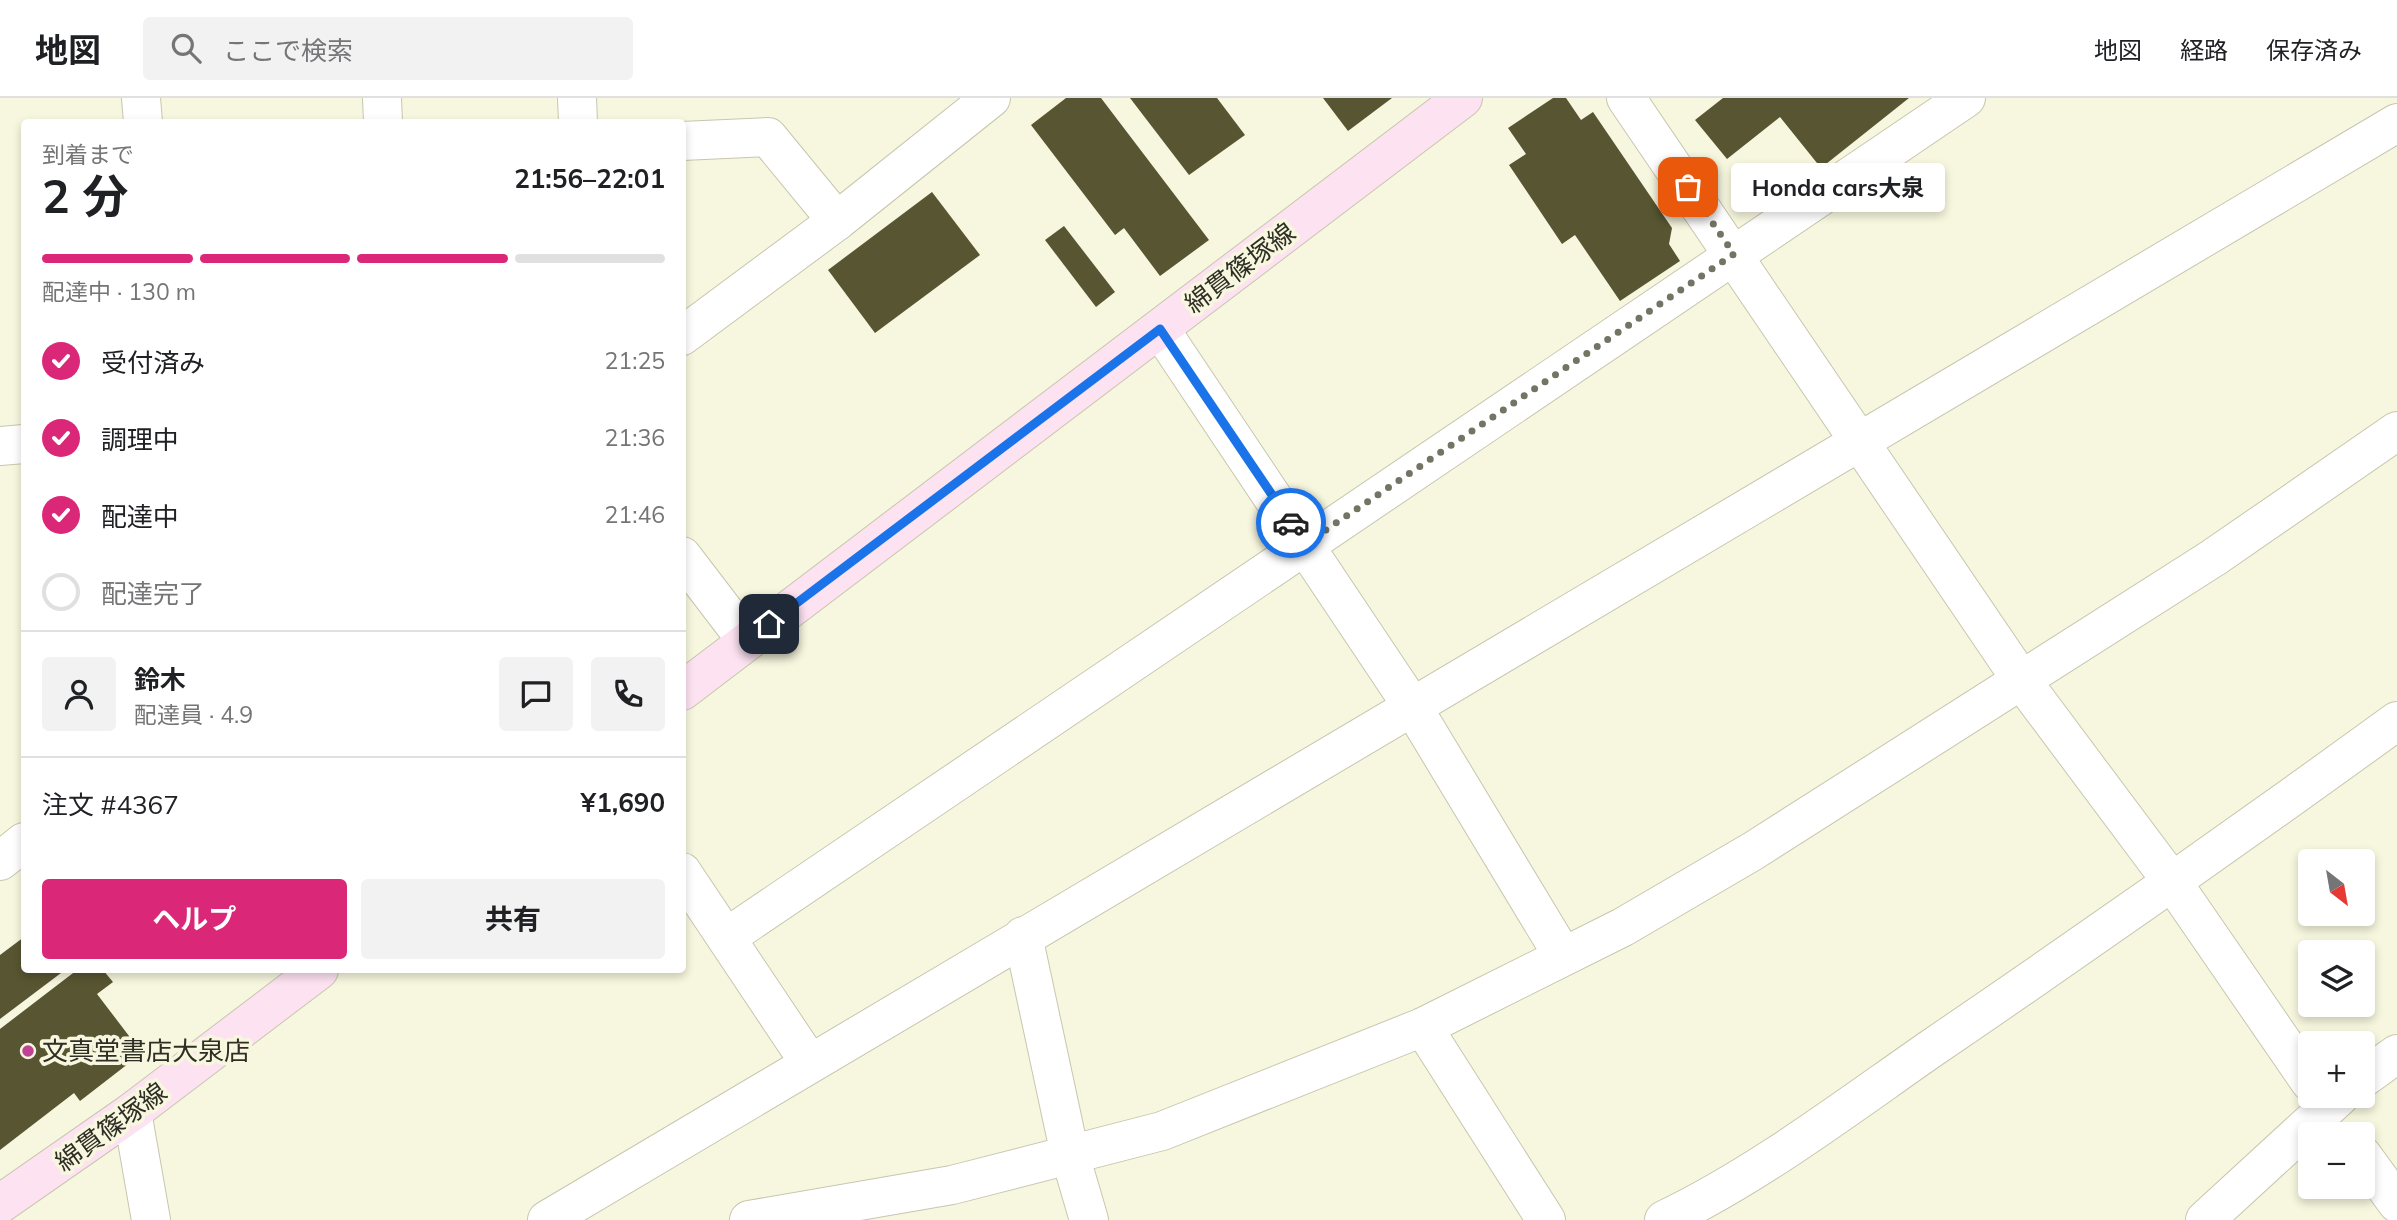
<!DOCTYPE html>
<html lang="ja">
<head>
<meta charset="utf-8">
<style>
  :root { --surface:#fff; --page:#f2f2f2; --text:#202124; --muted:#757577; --line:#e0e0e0; --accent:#db2777 }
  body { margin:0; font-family:Mulish,"Noto Sans JP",sans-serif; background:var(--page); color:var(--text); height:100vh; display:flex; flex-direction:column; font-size:26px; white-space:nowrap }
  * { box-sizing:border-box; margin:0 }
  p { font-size:23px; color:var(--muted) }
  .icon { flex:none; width:38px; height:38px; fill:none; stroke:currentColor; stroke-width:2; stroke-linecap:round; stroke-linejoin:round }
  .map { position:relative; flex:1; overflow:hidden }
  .drawer { position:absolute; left:21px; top:21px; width:665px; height:854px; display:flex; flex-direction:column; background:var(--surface); border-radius:7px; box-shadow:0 4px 10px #0003 }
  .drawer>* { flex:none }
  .needle { width:46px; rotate:149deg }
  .buttons { position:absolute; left:2298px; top:751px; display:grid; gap:14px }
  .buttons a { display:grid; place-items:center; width:77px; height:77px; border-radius:7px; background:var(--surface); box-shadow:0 4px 10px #0003; font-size:35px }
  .pin { position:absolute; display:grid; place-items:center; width:60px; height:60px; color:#fff; margin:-30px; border-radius:14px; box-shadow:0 4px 10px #0006 }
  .courier { position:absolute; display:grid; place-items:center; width:70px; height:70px; margin:-35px; border:5px solid #1a73e8; border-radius:50%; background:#fff; color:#222; box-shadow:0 2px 9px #0007 }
  .bubble { position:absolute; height:49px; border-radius:7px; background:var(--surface); box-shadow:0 4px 10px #0003; font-size:23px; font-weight:700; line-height:49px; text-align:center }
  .overview em { font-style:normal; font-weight:700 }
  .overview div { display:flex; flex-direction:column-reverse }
  .overview { display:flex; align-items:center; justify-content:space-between; height:119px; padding:0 21px }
  h1 { font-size:46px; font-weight:700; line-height:52px }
  .bar { display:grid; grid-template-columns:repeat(4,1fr); gap:10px 7px; align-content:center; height:84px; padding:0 21px }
  .bar i { height:9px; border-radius:5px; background:var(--line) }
  .bar .on { background:var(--accent) }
  .bar p { grid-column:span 4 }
  .line { display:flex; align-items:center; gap:18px; padding:0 21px; border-top:2px solid var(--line) }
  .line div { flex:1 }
  .round { display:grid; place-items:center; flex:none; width:74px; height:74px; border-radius:7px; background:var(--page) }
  ol { padding:0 21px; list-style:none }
  li { display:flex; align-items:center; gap:21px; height:77px }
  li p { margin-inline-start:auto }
  li .icon { padding:7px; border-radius:50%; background:var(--accent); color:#fff; stroke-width:4 }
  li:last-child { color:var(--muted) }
  li i { width:38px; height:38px; border:4px solid var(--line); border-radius:50% }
  .action { display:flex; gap:14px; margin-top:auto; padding:14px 21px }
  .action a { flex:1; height:80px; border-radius:7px; background:var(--accent); color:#fff; font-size:28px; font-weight:700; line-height:80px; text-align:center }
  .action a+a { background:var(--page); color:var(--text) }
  header { display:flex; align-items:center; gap:42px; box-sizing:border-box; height:98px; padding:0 35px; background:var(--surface); border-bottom:2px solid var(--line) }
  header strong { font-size:33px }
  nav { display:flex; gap:38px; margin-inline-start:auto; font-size:24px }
  .search { width:490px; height:63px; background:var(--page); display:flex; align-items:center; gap:18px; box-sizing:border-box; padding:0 24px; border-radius:7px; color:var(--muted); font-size:26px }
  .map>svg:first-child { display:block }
</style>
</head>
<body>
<header>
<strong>地図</strong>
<div class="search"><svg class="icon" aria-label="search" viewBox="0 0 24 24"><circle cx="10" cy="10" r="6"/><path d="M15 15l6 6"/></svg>ここで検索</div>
<nav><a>地図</a><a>経路</a><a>保存済み</a></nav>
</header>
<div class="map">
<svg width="2397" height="1122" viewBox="0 0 2397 1122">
  <rect width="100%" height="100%" fill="#f7f6de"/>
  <g fill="#585532">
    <path d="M1066,0h35l108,142 -49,36 -36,-48 -9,7 -84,-110z"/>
    <path d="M1130,0h87l28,37 -56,40z"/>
    <path d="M1323,0h69l-44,33z"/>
    <path d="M1553,0h13l15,22 12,-8 79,116 -3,16 11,17 -60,40 -45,-66 -13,9 -53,-79 17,-11 -18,-26z"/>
    <path d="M1723,0h186l-88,70 -41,-51 -53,42 -32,-39z"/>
    <path d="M932,94l48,63 -105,78 -47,-63z"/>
    <path d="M1064,128l51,66 -19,15 -51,-67z"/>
    <path d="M24,839v33h41l-65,49v-64z"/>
    <path d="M77,872h26l10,12 -16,12 45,59 -62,48 -6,-8 -74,57v-121z"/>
  </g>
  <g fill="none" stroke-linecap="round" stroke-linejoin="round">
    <g stroke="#c8c6af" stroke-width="40">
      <g id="minor">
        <path d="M141,0l2,24"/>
        <path d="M382,0l1,24"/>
        <path d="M577,0l1,24"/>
        <path d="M1626,0l396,583 151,202 137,199"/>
        <path d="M682,43l86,-4 69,84"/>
        <path d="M1160,231l252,377 151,250"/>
        <path d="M682,238l155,-115 154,-123"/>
        <path d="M0,348l24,-2"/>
        <path d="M682,458l65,85"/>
        <path d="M0,763l24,-19"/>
        <path d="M682,774l127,190"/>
        <path d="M1023,838l47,219 19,65"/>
        <path d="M727,839l1239,-839"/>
        <path d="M1423,929l123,193"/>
        <path d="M2362,981l35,-25"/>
        <path d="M2362,1057l35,48"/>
        <path d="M547,1122l1850,-1097"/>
        <path d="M1664,1122c94,-45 183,-113 268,-172 157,-107 312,-216 465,-327"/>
        <path d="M2205,1122l135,-124"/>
      </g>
    </g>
    <g stroke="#c8c6af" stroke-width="40">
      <g id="tertiary">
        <path d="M132,1014l19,108"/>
        <path d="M749,1122l203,-35 210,-54 261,-104 200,-100 130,-76 460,-293 184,-127"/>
      </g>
    </g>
    <g stroke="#c8c6af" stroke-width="40">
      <g id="secondary">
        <path d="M682,593l781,-593"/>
        <path d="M0,1106l132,-92 187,-142"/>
      </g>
    </g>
    <use href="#minor" stroke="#fff" stroke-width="38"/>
    <use href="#tertiary" stroke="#fff" stroke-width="38"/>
    <use href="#secondary" stroke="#fde2f2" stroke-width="38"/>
  </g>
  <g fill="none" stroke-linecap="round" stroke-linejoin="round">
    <path stroke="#747465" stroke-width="7" stroke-dasharray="0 12.6" d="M1291,425l14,21 429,-290 -46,-67"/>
    <path stroke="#1a73e8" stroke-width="9" d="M769,526l391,-295 131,194"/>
  </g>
  <circle fill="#bf4394" stroke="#f7f6de" stroke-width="2.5" cx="28" cy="953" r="7"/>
  <g text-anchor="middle" stroke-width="7" stroke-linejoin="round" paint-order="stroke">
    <g font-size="26" fill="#2e2e24" stroke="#f7f6de">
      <text transform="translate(1240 170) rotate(-37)" y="9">綿貫篠塚線</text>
      <text transform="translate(111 1029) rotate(-36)" y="9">綿貫篠塚線</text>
    </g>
    <g font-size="26" fill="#2e2e24" stroke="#f7f6de" text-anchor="start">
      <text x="42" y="962">文真堂書店大泉店</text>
    </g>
  </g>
</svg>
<div class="buttons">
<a><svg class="needle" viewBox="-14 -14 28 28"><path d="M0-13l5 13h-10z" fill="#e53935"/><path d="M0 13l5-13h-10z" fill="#757577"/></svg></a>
<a><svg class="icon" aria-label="layers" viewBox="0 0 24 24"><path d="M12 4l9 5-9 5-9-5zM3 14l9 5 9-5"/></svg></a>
<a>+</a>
<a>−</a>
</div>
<div class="pin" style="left:1688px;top:89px;background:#ea580c"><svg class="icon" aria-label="bag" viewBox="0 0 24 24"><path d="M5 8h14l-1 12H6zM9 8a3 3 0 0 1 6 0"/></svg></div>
<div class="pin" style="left:769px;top:526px;background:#1f2937"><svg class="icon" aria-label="home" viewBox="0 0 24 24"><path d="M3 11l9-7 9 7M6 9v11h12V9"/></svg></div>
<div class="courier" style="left:1291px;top:425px"><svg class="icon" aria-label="car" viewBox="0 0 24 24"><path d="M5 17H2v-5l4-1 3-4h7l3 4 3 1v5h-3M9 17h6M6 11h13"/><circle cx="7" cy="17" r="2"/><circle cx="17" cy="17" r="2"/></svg></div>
<div class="bubble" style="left:1731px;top:65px;width:214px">Honda cars大泉</div>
<section class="drawer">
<div class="overview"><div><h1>2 分</h1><p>到着まで</p></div><em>21:56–22:01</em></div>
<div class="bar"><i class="on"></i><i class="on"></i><i class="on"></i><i></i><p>配達中 · 130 m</p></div>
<ol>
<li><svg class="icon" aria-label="check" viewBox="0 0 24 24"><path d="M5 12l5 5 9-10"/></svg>受付済み<p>21:25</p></li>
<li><svg class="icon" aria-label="check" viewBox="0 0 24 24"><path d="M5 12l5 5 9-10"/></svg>調理中<p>21:36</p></li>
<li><svg class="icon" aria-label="check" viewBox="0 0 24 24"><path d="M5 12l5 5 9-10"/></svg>配達中<p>21:46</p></li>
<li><i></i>配達完了</li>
</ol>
<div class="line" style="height:126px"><a class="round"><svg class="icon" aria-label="person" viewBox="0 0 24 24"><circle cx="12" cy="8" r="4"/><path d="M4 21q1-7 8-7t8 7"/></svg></a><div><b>鈴木</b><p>配達員 · 4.9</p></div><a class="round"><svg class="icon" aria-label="chat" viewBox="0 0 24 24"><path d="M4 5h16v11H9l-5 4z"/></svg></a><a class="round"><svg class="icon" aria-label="phone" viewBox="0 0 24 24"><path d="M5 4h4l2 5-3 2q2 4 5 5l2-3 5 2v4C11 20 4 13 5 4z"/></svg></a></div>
<div class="line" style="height:91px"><div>注文 #4367</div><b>¥1,690</b></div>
<div class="action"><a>ヘルプ</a><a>共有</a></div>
</section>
</div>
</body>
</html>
